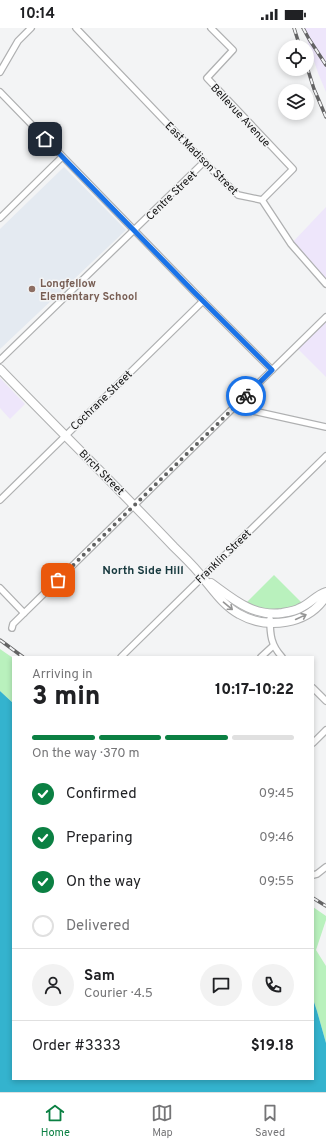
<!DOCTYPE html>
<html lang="en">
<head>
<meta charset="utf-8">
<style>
  :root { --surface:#fff; --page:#f2f2f2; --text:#202124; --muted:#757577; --line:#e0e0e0; --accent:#0b8043 }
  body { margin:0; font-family:Overpass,sans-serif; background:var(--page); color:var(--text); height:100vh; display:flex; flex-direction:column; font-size:15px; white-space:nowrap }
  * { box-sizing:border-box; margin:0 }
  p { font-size:13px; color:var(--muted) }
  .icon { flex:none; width:22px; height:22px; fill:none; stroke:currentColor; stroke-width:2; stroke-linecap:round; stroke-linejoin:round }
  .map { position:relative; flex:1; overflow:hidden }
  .panel { position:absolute; left:12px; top:628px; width:302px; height:424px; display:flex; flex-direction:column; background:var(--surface); border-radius:0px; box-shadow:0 2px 6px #0003 }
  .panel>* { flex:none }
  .fabs { position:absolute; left:278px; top:12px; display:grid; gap:8px }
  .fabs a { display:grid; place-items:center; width:36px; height:36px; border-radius:50%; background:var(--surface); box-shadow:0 2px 6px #0003; font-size:20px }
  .pin { position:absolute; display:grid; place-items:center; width:34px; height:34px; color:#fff; margin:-17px; border-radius:8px; box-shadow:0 2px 6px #0006 }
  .courier { position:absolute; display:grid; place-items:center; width:40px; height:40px; margin:-20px; border:3px solid #1a73e8; border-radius:50%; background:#fff; color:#222; box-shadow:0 1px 5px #0007 }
  .head em { font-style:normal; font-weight:800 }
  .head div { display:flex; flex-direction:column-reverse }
  .head { display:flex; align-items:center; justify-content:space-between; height:68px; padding:0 20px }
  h1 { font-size:26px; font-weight:800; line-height:30px }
  .bar { display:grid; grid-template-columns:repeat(4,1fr); gap:6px 4px; align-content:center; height:48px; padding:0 20px }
  .bar i { height:5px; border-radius:3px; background:var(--line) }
  .bar .current { background:var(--accent) }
  .bar p { grid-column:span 4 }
  .line { display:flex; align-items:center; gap:10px; padding:0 20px; border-top:1px solid var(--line) }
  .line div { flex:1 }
  .round { display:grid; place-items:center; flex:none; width:42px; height:42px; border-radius:21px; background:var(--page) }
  ol { padding:0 20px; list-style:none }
  li { display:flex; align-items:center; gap:12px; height:44px }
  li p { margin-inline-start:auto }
  li .icon { padding:4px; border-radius:50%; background:var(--accent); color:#fff; stroke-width:4 }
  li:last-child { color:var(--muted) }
  li i { width:22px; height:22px; border:2px solid var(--line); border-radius:50% }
  .status { display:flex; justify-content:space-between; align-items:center; height:28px; padding:0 20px; background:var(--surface); direction:ltr }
  .status svg { height:11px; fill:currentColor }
  .dock { display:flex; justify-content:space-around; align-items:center; height:56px; border-top:1px solid var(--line); background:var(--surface); font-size:11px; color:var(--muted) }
  .dock a { display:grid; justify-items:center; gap:2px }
  .dock .current { color:var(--accent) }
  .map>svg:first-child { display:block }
</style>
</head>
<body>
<div class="status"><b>10:14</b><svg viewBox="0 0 49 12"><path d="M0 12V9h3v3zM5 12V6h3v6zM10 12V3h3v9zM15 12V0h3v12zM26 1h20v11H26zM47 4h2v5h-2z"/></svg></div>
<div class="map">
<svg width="326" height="1064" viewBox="0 0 326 1064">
  <rect width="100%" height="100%" fill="#f3f4f5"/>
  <g fill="#eee6fb">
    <path d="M303,0h23v64l-8,-19z"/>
    <path d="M326,179v77l-35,-40z"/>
    <path d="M326,289v60l-30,-30z"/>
    <path d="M0,350l25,26 -15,15 -10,-11z"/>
  </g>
  <path fill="#e4eaf1" d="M64,139l62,63 -126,119v-120z"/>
  <g fill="#b9f1bd">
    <path d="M274,547l29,29c-25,9 -33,7 -58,0z"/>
    <path d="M0,621l13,9v45l-13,-12z"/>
    <path d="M313,879l13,9v4l-10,30 10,16v77l-9,-32 -4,-12z"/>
  </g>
  <path fill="#34b3ce" d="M0,663l13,12v376h300v-80l4,12 9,32v49h-326z"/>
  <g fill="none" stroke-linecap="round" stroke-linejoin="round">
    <g stroke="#afb0b1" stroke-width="8">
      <g id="street">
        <path d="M76,0l128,134 34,33 24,5 29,44 35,40"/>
        <path d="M211,0l22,22 -26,28 86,91 -31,31"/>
        <path d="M0,44l18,-31 13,-13"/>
        <path d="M0,64l203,209 69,69"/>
        <path d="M0,190l62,-61"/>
        <path d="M0,332l204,-198"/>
        <path d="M235,379l91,20"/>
        <path d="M0,472l203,-199"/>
        <path d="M0,560l24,25"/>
        <path d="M270,591c0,16 1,26 12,38"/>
        <path d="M12,600l1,-4 313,-307"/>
        <path d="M121,629l205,-201"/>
        <path d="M261,629l12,-11"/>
        <path d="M313,660l13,13"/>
        <path d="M313,715l13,-13"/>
        <path d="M313,847l4,-1 9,-7"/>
      </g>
    </g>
    <g stroke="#afb0b1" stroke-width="10">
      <g id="secondary">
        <path d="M0,341c58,60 117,118 174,178 10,10 21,20 29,31 11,13 21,28 36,36 28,16 69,11 87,-18"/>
        <path d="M211,555c22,16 42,34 71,30 6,-1 13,-2 18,-5 10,-4 16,-13 26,-16"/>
      </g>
    </g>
    <use href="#street" stroke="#fff" stroke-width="5.5"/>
    <use href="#secondary" stroke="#fff" stroke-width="8"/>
    <g stroke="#646465" stroke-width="3.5">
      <g id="rail">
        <path d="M294,0l6,19"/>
        <path d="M303,0l6,11 17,26"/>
        <path d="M307,39l7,22 12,28"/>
        <path d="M0,612l23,17"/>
        <path d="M313,870l13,8"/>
      </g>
    </g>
    <use href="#rail" stroke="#f3f4f5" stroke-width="2" stroke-dasharray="6" stroke-linecap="butt"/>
  </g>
  <defs><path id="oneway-shaft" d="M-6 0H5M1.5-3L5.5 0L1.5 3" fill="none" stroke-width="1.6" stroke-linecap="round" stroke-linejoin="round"/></defs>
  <g stroke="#959595">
    <use href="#oneway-shaft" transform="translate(228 578) rotate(40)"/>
    <use href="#oneway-shaft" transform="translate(301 589) rotate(-25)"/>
  </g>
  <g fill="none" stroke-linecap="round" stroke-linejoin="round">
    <path stroke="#616262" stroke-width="4" stroke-dasharray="0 7.2" d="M58,552l188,-184"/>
    <path stroke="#1a73e8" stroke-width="5" d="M45,111l149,153 78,78 -26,26"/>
  </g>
  <circle fill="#8d6e63" stroke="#f3f4f5" stroke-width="1.5" cx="32" cy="261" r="4"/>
  <g text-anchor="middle" stroke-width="3" stroke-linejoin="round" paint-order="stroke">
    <g font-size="11" fill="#131313" stroke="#f3f4f5">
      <text transform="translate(241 87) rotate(47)" y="4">Bellevue Avenue</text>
      <text transform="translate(202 130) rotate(45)" y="4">East Madison Street</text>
      <text transform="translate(171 167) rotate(-44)" y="4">Centre Street</text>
      <text transform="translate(101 372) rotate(-44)" y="4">Cochrane Street</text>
      <text transform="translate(102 444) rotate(45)" y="4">Birch Street</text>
      <text transform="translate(223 528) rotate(-44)" y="4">Franklin Street</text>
    </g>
    <g font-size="11" font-weight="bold" fill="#785e54" stroke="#f3f4f5" text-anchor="start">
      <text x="40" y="259">Longfellow<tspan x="40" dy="13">Elementary School</tspan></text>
    </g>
    <g font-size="12" font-weight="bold" fill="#17393e" stroke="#f3f4f5">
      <text x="143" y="546">North Side Hill</text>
    </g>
  </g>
</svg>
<div class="fabs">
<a><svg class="icon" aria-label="locate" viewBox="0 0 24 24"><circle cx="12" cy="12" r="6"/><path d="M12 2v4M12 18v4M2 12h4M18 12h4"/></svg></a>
<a><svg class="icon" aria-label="layers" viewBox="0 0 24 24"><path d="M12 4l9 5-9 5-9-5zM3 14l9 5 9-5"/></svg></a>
</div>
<div class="pin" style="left:58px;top:552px;background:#ea580c"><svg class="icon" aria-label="bag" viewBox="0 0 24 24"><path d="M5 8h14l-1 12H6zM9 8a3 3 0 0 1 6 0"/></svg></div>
<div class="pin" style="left:45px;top:111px;background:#1f2937"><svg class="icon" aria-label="home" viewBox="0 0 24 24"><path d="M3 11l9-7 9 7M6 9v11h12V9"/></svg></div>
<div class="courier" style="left:246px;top:368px"><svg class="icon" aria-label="bike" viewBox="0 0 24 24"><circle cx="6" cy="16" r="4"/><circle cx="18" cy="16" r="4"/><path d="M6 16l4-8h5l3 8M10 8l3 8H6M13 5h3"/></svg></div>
<section class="panel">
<div class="head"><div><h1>3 min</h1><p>Arriving in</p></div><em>10:17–10:22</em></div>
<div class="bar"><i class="current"></i><i class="current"></i><i class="current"></i><i></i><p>On the way · 370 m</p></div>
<ol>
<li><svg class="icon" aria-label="check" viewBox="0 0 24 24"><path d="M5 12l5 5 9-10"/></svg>Confirmed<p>09:45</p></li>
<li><svg class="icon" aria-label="check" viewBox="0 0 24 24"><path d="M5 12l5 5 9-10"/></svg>Preparing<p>09:46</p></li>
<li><svg class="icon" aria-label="check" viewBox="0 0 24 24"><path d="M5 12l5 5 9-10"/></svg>On the way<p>09:55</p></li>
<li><i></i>Delivered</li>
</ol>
<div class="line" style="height:72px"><a class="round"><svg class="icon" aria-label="person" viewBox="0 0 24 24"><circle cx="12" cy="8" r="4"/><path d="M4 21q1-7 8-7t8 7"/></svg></a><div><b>Sam</b><p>Courier · 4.5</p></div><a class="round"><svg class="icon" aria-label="chat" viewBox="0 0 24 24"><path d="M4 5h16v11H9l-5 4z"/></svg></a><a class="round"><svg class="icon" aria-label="phone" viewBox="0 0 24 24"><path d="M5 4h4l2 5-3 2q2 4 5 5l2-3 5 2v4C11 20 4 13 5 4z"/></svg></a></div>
<div class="line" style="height:52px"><div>Order #3333</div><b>$19.18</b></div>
</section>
</div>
<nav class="dock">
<a class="current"><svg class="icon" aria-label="home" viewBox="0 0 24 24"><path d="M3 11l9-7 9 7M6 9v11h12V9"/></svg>Home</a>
<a><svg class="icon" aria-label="map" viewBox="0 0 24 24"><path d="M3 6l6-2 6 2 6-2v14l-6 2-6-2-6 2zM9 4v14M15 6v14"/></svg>Map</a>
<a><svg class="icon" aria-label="saved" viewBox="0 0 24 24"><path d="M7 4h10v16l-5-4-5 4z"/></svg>Saved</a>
</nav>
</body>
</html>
